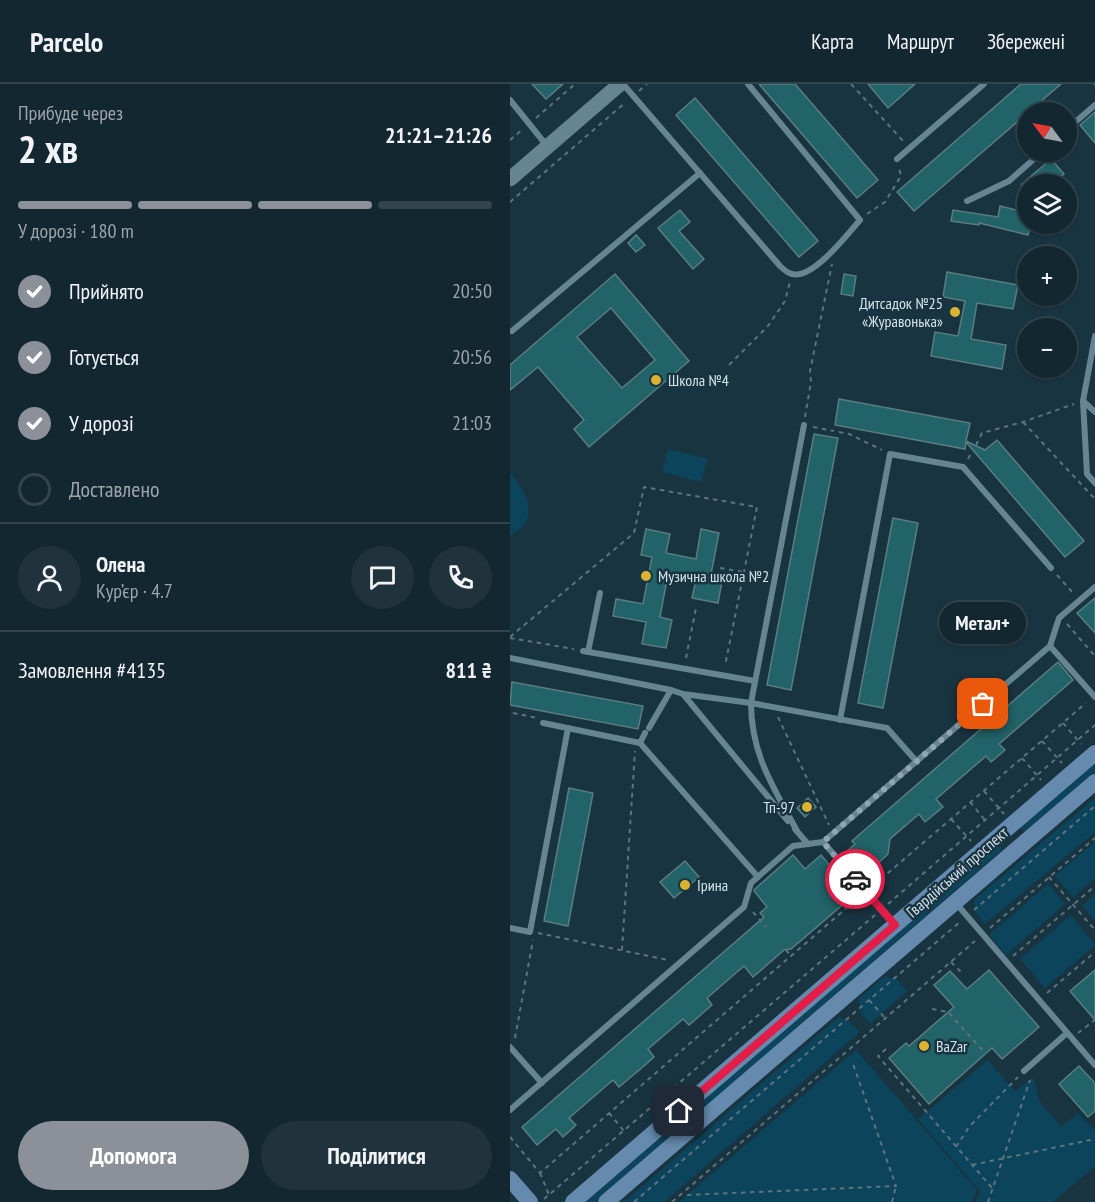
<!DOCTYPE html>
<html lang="uk">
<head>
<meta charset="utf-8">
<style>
  :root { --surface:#132731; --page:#20333d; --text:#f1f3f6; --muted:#9da5ab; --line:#32444d; --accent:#8c9099 }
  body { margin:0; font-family:"PT Sans Narrow",sans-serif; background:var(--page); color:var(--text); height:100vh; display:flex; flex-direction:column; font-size:22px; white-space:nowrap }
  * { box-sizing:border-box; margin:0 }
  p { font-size:20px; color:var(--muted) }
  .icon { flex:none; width:33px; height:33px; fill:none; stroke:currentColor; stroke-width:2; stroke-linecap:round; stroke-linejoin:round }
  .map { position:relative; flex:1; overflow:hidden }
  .sheet { display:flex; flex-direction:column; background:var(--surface); width:510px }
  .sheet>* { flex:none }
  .needle { width:39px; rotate:302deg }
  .tools { position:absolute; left:507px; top:18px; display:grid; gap:12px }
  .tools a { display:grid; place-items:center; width:60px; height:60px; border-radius:50%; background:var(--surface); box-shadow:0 2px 4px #0004,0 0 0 2px var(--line); font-size:30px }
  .pin { position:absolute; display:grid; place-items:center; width:51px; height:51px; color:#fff; margin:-26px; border-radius:12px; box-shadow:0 3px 9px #0006 }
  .courier { position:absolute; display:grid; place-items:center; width:60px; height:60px; margin:-30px; border:4px solid #e11d48; border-radius:50%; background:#fff; color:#222; box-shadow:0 2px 8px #0007 }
  .bubble { position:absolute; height:42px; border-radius:21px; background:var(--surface); box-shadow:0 2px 4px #0004,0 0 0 2px var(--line); font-size:20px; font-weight:700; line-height:42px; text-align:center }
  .summary em { font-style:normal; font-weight:700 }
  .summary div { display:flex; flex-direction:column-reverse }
  .summary { display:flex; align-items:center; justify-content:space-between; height:102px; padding:0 18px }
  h1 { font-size:39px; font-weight:700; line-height:45px }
  .bar { display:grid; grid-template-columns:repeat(4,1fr); gap:9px 6px; align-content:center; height:72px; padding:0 18px }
  .bar i { height:8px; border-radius:4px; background:var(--line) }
  .bar .selected { background:var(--accent) }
  .bar p { grid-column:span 4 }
  .line { display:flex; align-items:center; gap:15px; padding:0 18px; border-top:2px solid var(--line) }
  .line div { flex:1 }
  .round { display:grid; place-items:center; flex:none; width:63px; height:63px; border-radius:32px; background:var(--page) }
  ol { padding:0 18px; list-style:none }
  li { display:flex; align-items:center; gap:18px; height:66px }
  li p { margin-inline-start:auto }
  li .icon { padding:6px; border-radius:50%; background:var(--accent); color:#fff; stroke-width:4 }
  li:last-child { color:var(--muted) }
  li i { width:33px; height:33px; border:3px solid var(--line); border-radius:50% }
  .primary-button { display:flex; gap:12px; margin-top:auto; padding:12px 18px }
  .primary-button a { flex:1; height:69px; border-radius:36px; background:var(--accent); color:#fff; font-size:24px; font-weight:700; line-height:69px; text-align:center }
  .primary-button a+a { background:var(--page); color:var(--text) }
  header { display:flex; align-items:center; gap:36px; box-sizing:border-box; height:84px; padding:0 30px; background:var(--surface); border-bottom:2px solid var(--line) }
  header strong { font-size:28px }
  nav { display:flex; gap:33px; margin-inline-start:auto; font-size:21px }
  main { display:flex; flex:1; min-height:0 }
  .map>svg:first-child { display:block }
</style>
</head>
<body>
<header>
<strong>Parcelo</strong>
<nav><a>Карта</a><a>Маршрут</a><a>Збережені</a></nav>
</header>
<main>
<section class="sheet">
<div class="summary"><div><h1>2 хв</h1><p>Прибуде через</p></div><em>21:21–21:26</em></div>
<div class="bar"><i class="selected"></i><i class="selected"></i><i class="selected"></i><i></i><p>У дорозі · 180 m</p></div>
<ol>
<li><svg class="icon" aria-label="check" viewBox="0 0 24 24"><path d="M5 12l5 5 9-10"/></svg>Прийнято<p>20:50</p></li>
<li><svg class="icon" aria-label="check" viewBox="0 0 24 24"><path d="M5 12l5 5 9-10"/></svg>Готується<p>20:56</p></li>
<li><svg class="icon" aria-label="check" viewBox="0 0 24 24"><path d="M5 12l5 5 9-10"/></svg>У дорозі<p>21:03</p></li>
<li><i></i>Доставлено</li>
</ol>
<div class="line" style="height:108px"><a class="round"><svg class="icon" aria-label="person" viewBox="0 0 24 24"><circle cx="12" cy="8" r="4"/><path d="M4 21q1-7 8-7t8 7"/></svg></a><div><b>Олена</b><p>Кур’єр · 4.7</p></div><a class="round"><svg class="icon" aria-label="chat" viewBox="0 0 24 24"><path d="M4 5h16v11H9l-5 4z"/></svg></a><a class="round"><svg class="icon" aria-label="phone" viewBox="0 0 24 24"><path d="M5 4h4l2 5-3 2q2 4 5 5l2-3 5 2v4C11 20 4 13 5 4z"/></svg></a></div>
<div class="line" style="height:78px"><div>Замовлення #4135</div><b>811 ₴</b></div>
<div class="primary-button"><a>Допомога</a><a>Поділитися</a></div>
</section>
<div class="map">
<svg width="585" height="1118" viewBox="0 0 585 1118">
  <rect width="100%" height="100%" fill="#193441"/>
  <g fill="#0c445b">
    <path d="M158,365l39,10 -6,23 -39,-10z"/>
    <path d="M0,389c17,19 32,47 0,62z"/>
    <path d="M585,677v10l-70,61 -5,-5z"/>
    <path d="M585,714v34l-110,92 -10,-12 -1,-12z"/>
    <path d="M585,758v36l-22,19 -18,-21z"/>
    <path d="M488,760l5,5 -408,353h-12z"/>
    <path d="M538,800l17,20 -59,51 -17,-20z"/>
    <path d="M585,810v27l-13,-15z"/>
    <path d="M561,831l24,30 -50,43 -25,-29z"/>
    <path d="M375,892l12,4 10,11 -37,33 -10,-12 -1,-13z"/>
    <path d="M329,933l10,4 11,11 -196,170h-40z"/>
    <path d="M346,966l121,140 -5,12h-293z"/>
    <path d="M478,976l27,32 18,-15 6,24 22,26 17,-14 17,18v35l-42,36h-77l4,-11 -62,-72z"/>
  </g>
  <g fill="#216368" stroke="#5a7d80" stroke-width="1.5" fill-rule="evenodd">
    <path d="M22,0h31l-17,15z"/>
    <path d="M249,0h36l83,96 -21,18z"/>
    <path d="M358,0h47l-27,24z"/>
    <path d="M511,0h40l-147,127 -17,-19z"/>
    <path d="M185,14l123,143 -19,16 -123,-142z"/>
    <path d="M585,28v31l-15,-18z"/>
    <path d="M541,75l13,15 -11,10h-31z"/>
    <path d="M490,122l28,7v11h3l-3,11 -49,-12v2l-28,-4 2,-11 45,7z"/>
    <path d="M170,126l10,12 -11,9 25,28 -11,10 -35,-41z"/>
    <path d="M126,151l9,10 -9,7 -8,-9z"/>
    <path d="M437,188l71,13 -5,24 -36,-6 -6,36 35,6 -4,24 -71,-13 4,-24 23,4 7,-35 -22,-4z"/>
    <path d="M105,190l74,87 -100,86 -15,-18 10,-9 -46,-53 -28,23v-25zM101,224l44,52 -33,28 -45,-51z"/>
    <path d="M334,190l12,2 -3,20 -12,-2z"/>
    <path d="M329,315l131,24 -4,18 19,9 12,-10 87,101 -19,16 -99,-115 -1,7 -130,-24z"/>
    <path d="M304,350l24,4 -47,252 -24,-5z"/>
    <path d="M383,434l25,5 -35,185 -25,-5z"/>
    <path d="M136,445l24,5 -4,19 30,6 5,-30 18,4 -8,41 12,2 -5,27 -26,-5 4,-18 -28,-6 -8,43 12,3 -6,28 -24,-4 4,-22 -33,-6 3,-17 27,5 9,-47 -11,-2z"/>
    <path d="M585,514v35l-18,-20z"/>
    <path d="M548,578l15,18 -74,64 6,6 -14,12 -5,-6 -50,43 7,8 -18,15 -6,-8 -29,25 -2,15 -17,16 -11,-2 -14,-16 9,-8 -3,-3z"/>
    <path d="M2,598l131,24 -5,23 -128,-24z"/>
    <path d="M59,704l24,5 -25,133 -24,-5z"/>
    <path d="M298,714l8,9 -11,10 -8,-9z"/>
    <path d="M283,771l12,14 16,-14 27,32 2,7 -3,7 -56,48 -7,1 -31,27 -9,-11 -37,32 5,7 -23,20 -6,-6 -35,30 6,8 -10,9 -25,21 -6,-7 -44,38 7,7 -13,12 -7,-8 -19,16 -15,-18 242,-210 -4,-4 7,-6 -13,-16 1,-2z"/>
    <path d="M175,777l14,16 -25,21 -14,-16z"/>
    <path d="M479,886l50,57 -37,32 -10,-11 -63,56 -40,-46 17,-15 3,3 45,-39 -20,-22 16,-14 17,18z"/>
    <path d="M585,886v50l-25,-29z"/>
    <path d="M569,982l16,17v28l-7,6 -29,-33z"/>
  </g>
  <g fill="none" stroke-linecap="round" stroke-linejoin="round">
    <g stroke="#5d747f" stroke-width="2" stroke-dasharray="4.5 4.5" stroke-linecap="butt">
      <path d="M341,0l53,58"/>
      <path d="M584,0l1,1"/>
      <path d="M129,7l8,-7"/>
      <path d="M26,34l39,-34"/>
      <path d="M0,56l13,-11"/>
      <path d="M0,118l116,-100"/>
      <path d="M357,130l18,-12 16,-26 -2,-8"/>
      <path d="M219,281l39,-39 17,-25 5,-19"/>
      <path d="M295,333l6,-35 -1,-11 22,-107"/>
      <path d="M513,338l72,77"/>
      <path d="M303,343l21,4"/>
      <path d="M329,348l10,2 33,16"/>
      <path d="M466,361l6,-12 41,-11 51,-18"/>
      <path d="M458,375l4,-7"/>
      <path d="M210,484l24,4"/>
      <path d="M547,491l16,18"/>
      <path d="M557,540l28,32"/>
      <path d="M0,553l124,-104 10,-46 113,20 -32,159"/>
      <path d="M0,554l64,11"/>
      <path d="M176,574l10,-50"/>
      <path d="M3,629l24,5"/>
      <path d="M268,633l51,108"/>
      <path d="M553,639l18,21"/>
      <path d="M532,657l20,22"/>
      <path d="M512,674l19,22"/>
      <path d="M474,707l20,23"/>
      <path d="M460,718l15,18"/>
      <path d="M441,735l20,22"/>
      <path d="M539,793l46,53"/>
      <path d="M364,801l212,-182"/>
      <path d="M378,820l207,-179"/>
      <path d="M464,826l121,-104"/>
      <path d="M243,828l13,15"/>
      <path d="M480,844l105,-90"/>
      <path d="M28,849l130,27"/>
      <path d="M112,866l13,-199"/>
      <path d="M276,866l5,6"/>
      <path d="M503,872l82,-70"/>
      <path d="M441,878l12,12"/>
      <path d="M537,909l48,-41"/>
      <path d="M359,916l16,18"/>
      <path d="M422,925l16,3 37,41"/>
      <path d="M568,949l17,-13"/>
      <path d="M5,954l18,-98"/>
      <path d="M376,965l-8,7 115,133"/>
      <path d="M99,1029l15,18"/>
      <path d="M0,1053l30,36 318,-275"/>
      <path d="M446,1063l13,-20 49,-50"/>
      <path d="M462,1081l123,-26"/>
      <path d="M30,1089l9,22"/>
      <path d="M177,1111l209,-9 -44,-125"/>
      <path d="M34,1115l331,-284"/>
      <path d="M124,1118l327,-281"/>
      <path d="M162,1118l303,-261"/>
      <path d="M382,1118l4,-16"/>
      <path d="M478,1118l42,-122"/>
    </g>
    <g stroke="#678493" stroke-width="6">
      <path d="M113,0l157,182c3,3 8,7 12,8 20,6 56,-40 68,-54l-112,-136"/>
      <path d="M0,16l37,46"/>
      <path d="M556,46l29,-25"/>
      <path d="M387,75l87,-75"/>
      <path d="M457,117l42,-20 33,-29"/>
      <path d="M2,247l188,-158"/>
      <path d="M585,252l-12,65 4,73 8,9"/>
      <path d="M573,317l12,11"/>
      <path d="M540,562l45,51"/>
      <path d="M73,567l172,30"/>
      <path d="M78,568l12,-59"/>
      <path d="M0,574l161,32 12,4 105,127"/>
      <path d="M173,610l68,9 136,25 30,34"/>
      <path d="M330,636l50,-266 73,13 88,101"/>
      <path d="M33,639l97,20 118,134"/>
      <path d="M139,644l22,-38"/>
      <path d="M130,659l5,-10"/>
      <path d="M285,745l13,15"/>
      <path d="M287,747c-23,-43 -46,-76 -46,-128l53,-278"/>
      <path d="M313,758l227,-196 9,-28 36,-31"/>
      <path d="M445,818l140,163"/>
      <path d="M0,844l20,4 38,-204"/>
      <path d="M0,963l32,36"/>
      <path d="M514,987l43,-38"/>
      <path d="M0,1026l234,-203 7,-24 42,-37 30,-4 72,83"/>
    </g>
    <path stroke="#678493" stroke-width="15" d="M0,95l110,-95"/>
    <g stroke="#658aae" stroke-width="16">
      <path d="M0,1095l20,23"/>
      <path d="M63,1118l522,-449"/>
      <path d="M96,1118l489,-420"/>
    </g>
  </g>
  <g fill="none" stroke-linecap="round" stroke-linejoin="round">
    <path stroke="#92a6b0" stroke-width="6" stroke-dasharray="0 10.8" d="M345,795l-32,-37 160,-138"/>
    <path stroke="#e11d48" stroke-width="8" d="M169,1027l216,-186 -40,-46"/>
  </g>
  <g fill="#dcb233" stroke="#193441" stroke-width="2">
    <circle cx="445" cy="228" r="6"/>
    <circle cx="146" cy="296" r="6"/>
    <circle cx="136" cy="492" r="6"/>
    <circle cx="297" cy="723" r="6"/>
    <circle cx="175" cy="801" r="6"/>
    <circle cx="414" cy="962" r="6"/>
  </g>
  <g text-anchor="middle" stroke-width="5" stroke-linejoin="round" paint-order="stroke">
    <g font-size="16" fill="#d3e3eb" stroke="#193441" text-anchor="start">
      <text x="433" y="225" text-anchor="end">Дитсадок №25<tspan x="433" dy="18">«Журавонька»</tspan></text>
      <text x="158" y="302">Школа №4</text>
      <text x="148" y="498">Музична школа №2</text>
      <text x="285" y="729" text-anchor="end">Тп-97</text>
      <text x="187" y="807">Ірина</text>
      <text x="426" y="968">BaZar</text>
    </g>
    <g font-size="16" fill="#d3e3eb" stroke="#193441">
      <text transform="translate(447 788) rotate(-41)" y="6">Гвардійський проспект</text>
    </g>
  </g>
</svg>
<div class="tools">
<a><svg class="needle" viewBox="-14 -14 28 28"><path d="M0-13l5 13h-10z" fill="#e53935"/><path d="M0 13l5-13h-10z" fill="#9da5ab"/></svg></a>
<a><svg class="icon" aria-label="layers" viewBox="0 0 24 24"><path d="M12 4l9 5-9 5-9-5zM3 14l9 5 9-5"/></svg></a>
<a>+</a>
<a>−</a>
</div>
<div class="pin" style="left:473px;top:620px;background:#ea580c"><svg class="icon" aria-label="bag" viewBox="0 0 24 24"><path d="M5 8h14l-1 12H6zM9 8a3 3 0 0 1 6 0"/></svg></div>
<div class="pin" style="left:169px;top:1027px;background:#1f2937"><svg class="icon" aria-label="home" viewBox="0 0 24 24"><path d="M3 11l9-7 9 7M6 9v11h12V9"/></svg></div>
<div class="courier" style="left:345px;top:795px"><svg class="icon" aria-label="car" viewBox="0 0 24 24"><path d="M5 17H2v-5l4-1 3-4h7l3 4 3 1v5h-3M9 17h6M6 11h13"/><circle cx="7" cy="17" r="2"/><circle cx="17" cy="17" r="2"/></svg></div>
<div class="bubble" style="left:429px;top:518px;width:87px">Метал+</div>
</div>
</main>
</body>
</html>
